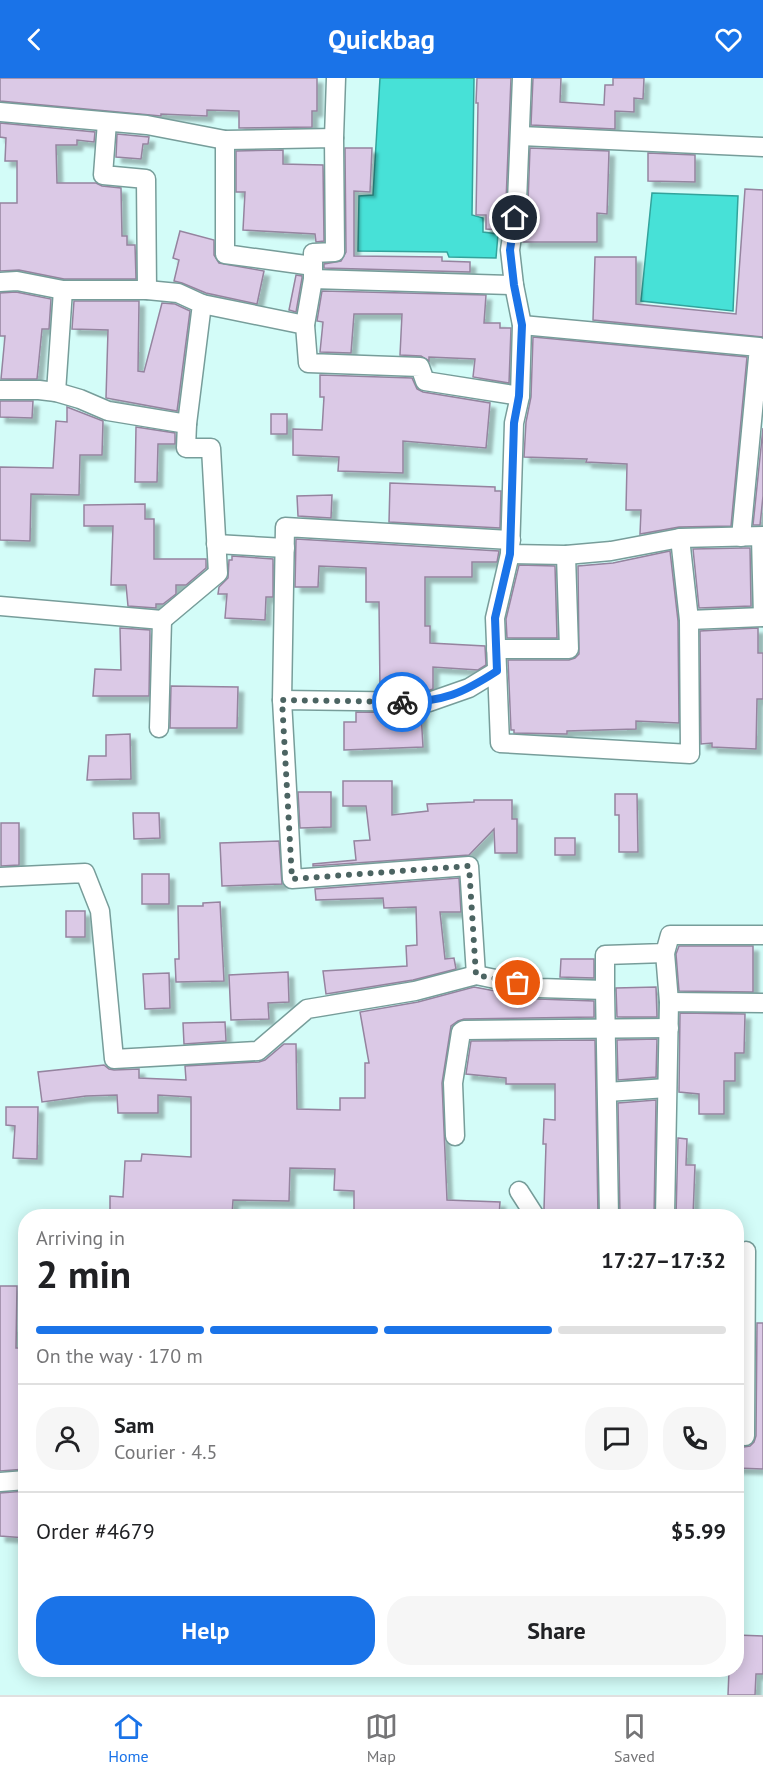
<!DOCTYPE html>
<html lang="en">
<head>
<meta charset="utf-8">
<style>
  :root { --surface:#fff; --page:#f6f6f6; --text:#202124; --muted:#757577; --line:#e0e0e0; --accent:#1a73e8 }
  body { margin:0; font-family:"PT Sans",sans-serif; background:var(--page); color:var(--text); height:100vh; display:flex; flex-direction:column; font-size:22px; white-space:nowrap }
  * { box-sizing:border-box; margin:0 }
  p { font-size:20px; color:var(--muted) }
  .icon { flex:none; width:33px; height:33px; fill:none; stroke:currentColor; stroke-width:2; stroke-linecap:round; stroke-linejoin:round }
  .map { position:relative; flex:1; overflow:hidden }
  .details { position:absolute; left:18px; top:1131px; width:726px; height:468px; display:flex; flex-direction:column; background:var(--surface); border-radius:24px; box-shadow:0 3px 15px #0003 }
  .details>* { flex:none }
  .pin { position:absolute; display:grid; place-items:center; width:51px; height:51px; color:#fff; margin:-26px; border:3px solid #fff; border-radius:50%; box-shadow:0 2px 6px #0007 }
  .courier { position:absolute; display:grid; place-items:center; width:60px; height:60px; margin:-30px; border:4px solid #1a73e8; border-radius:50%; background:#fff; color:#222; box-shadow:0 2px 8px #0007 }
  .summary em { font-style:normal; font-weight:700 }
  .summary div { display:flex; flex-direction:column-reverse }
  .summary { display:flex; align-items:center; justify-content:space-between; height:102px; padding:0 18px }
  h1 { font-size:39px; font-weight:700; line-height:45px }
  .bar { display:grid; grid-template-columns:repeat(4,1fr); gap:9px 6px; align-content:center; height:72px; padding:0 18px }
  .bar i { height:8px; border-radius:4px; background:var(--line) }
  .bar .selected { background:var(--accent) }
  .bar p { grid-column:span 4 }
  .line { display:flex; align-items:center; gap:15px; padding:0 18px; border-top:2px solid var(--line) }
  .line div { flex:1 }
  .round { display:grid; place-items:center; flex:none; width:63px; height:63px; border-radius:24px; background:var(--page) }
  .button { display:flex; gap:12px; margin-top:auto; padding:12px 18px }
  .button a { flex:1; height:69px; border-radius:24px; background:var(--accent); color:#fff; font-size:24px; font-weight:700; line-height:69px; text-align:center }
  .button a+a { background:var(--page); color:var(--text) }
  header { display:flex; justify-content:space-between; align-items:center; height:78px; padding:0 18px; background:var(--accent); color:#fff; font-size:27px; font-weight:700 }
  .tabs { display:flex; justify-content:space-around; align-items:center; height:84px; border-top:2px solid var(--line); background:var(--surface); font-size:16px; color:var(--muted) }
  .tabs a { display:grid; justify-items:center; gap:3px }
  .tabs .selected { color:var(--accent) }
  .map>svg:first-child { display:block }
</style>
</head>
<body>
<header><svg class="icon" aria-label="back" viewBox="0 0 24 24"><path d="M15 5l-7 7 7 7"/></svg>Quickbag<svg class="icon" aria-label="heart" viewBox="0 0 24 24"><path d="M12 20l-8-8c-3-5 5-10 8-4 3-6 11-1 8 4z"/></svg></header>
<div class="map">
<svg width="763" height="1617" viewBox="0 0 763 1617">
  <defs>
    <filter id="shadow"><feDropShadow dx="5.5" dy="5.5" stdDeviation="1.5" flood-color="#0004"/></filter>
  </defs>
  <rect width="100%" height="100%" fill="#d3fcf8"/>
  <g fill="#47e1d7" stroke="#33a39c" stroke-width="1.5">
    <path d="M380,0h94l-2,137 11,3v14l15,2 -2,24 -47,-1 -2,-5 -89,-1 1,-55 14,-1z"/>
    <path d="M652,115l86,3 -5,115 -92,-10z"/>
  </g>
  <g fill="#dbc9e6" stroke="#95849f" stroke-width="1.5" filter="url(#shadow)">
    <path d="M0,0h317v33h-5v16l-73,1v-17l-32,-1v6l-46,-2v2l-161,-15z"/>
    <path d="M477,0h34l-5,123 -4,29 -16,-1v-14h-10l2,-112h-2z"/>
    <path d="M533,0h28l-1,24 44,3 1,-20h8v-7h31l-1,21 -9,-1v14l-19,-1v18l-84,-4z"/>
    <path d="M0,45l95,9 -1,10 -17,-2v5h-21l1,38h39l6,3 19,2 1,48h5v9h8l1,34h-72l-45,-9 -19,1v-68h17v-42h-12l1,-23 -6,-1z"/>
    <path d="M117,56l32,3 -1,7h-5l-2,15 -25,-2z"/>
    <path d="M345,70h27l-2,44 -16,-1v65l88,1v4l28,1v10l-146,-4v-4l17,-3 5,-9z"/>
    <path d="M530,70l79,3 -2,63 -10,-1v29h-74l5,-39z"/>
    <path d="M283,72v14l40,1 1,76 -8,1 -1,-8 -72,-4 2,-38h-9v-41z"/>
    <path d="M648,75l47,2v27l-47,-1z"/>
    <path d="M745,111l18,1v147l-170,-17 2,-63h41v47l100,10z"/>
    <path d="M180,153l34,9v15l5,8 45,8 -7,33 -51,-11 -24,-10 -8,-2 5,-21 -6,-2z"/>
    <path d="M296,197l6,1v2l-6,34 -7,-2z"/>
    <path d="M322,213l164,4 -2,28h16v5h11l-2,55 -36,-6 2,-18 -46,-2v4l-8,-5 -21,-1 2,-41h-48l-3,39 -31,-1 3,-30 -6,-1z"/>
    <path d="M16,214l35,7 -2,30h-7l-5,50h-36l4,-43h-5v-43z"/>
    <path d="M74,223h65l-1,70 6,1 18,-69 13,1 15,7 -13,100 -71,-13 2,-68 -36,-1z"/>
    <path d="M533,259l214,20 -16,169 -52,1 -39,7 1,-24h-15l1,-46 -41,-2 1,-3 -63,-2 2,-35 5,-25z"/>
    <path d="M320,297l92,3 5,11 6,3 67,11 -4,45 -83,-7v32l-65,-2 1,-14 -46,-2v-26l29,1 2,-33h-4z"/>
    <path d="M0,323h33l-1,17 -32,-1z"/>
    <path d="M67,329l36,14 -1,34h-22l-1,40 -48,-1 -1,47 -30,-1v-73l53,1 3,-47 11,1z"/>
    <rect x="271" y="336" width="16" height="20"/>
    <path d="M136,349l39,6v11h-17l-1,38h-22z"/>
    <path d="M763,350v68l-3,29h-7z"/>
    <path d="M390,405l105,4v4h6l-1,37 -111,-6z"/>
    <path d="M332,417l-1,23 -33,-2 -1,-20z"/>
    <path d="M145,426v15h9v40h52v9l-20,17h-10v9l-13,10h-7v4l-28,-2 -2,-21h-15l2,-59h-29v-21z"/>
    <path d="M296,461l203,12 -2,11h-25v15h-47v49h5v17l55,3 1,19 -8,5 -45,-3v22l-6,2 -47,-1 -1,-88h-13v-34l-47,-2 -1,21h-23z"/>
    <path d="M743,470h7l1,58 -52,2 -6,-59z"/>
    <path d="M670,473l8,70 1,102 -43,-2v8l-69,2v3l-53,-1v-3h-3l-3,-70h61l6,-2 4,-4 -1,-88 35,-3z"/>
    <path d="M232,478l41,3v38h-7l-1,23 -40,-2 2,-24h-9l1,-7 9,-9 1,-18h3z"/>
    <path d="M519,487l36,1 2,72h-50l-1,-19z"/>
    <path d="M120,550l30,2 -1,66h-56l2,-27 26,1z"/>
    <path d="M758,550v25h5v46h-6l-1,50 -44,-2v-4l-11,1 -1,-113z"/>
    <path d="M171,608l67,1 -1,41h-67z"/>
    <path d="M356,634l65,1 2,34 -79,3v-28h12z"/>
    <path d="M130,656l1,45 -44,1 2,-24h17v-21z"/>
    <path d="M343,703h49v34l36,-4 -1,-7 47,-2v-2h38v19h5v34h-22l-1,-24 -25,26 -156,11v-2l43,-4 -2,-19 16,-1 -4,-34h-23z"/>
    <path d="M298,714h33v35l-31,1z"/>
    <path d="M615,716h22l1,58h-19v-37h-4z"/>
    <path d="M133,735h26l1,25 -26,1z"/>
    <path d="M1,745h18v42l-18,1z"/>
    <rect x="555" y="760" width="20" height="17"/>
    <path d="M279,763l3,43 -60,2 -2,-43z"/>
    <rect x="142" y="796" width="27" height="30"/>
    <path d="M459,800l2,34h-21l5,47 9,-1 2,11 -43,11 -87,14 -3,-23 84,-5 -1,-20 11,-1 -1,-38 -32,1 -1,-10 -67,2 -1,-11z"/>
    <path d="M220,824l4,79 -48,1 -1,-23h4l-1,-53h25v-3z"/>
    <rect x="66" y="833" width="19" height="26"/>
    <path d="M679,868h74v46l-74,-1 -3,-37z"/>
    <path d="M561,881h33v19l-34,-1z"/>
    <path d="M288,894l1,30 -21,1 1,16 -38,1 -2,-45z"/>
    <path d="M169,895l1,35 -25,1 -2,-35z"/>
    <path d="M474,909l64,12 56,2v16l-130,2 -6,2 -7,5 -9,57 5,117 53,2 -1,14h-145v-25l-20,-1 1,-21 -45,-1 -1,33 -56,-1 -1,16h-122v-20l13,1 2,-36h16l1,-7 49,3v-60l-33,-2v18h-40l-1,-18 -31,1 -44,6 -4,-30 66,-7 5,4 5,1 25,-1v9l47,2 -1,-14 74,-4 6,-2 19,-16h12l1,65 43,1v-12h25v-35h4l-9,-51 58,-10z"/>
    <path d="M656,909l1,30h-40l-1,-29z"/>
    <path d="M680,935l65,1 -1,39h-9v28h-11v33h-25v-20l-20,-2z"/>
    <path d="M225,944l1,19 -42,3 -1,-21z"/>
    <path d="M657,961l-1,38 -38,3 -1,-40z"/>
    <path d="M595,962l3,176h-52l-2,-7 2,-65h-3l1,-25 11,1v-36h-49v-6l-40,-4 5,-33z"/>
    <path d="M656,1022l-2,116h-34l-2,-113z"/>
    <path d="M6,1029h32l-1,52 -24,-1 2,-32 -9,-1z"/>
    <path d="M678,1060l9,1 -1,26h9l-2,51h-17z"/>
    <path d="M0,1208h17l-1,62h10v121l-26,2z"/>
    <path d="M757,1245h6v146l-27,-1v-25l8,4 6,-1 4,-4 2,-6z"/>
    <path d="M26,1413v47l-26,-2v-43z"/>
    <path d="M736,1557l27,1v38h-7l-1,21h-27l1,-25h7z"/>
  </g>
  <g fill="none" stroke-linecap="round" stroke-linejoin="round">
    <g stroke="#779d9a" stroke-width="21">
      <g id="street">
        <path d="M522,0l-5,124 -7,48 4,35 8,40 -2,71 -6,27 -4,131 56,1 45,-4 69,-13 83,-2"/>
        <path d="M0,34l147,13 78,15 109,-2 1,114 -22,1v26"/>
        <path d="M107,44l-4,53 43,4 1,111"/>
        <path d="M521,58l242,11"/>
        <path d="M334,60l2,-60"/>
        <path d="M225,62v114l88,12"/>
        <path d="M0,204l17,-1 46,9h84l31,3 24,11 -15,120"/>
        <path d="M202,226l103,21 3,38 112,4 5,14 95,15"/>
        <path d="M305,247l8,-46 201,6"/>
        <path d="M522,247l237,22 -18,190"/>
        <path d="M0,312h39l17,2 24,7 28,12 79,13 -1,24h25l7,125 -56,47 -162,-14"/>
        <path d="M56,314l7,-102"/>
        <path d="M761,459l2,80"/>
        <path d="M680,460l9,82 74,-3"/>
        <path d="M216,466l69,4"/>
        <path d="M510,476l-15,64 5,125 190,11 -1,-134"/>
        <path d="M496,571h73l-3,-94"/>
        <path d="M282,622l3,-173 226,13"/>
        <path d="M159,650l3,-108"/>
        <path d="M0,799l85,-4 15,38 14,148 144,-8 49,-42 108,-18 61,-16 63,13 66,2 4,226"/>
        <path d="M665,875l4,49"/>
        <path d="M476,897l-7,-109 -177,13 -10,-179 147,2 40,-14 28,-17"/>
        <path d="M605,912v-35l60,-2 5,-18h93"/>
        <path d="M607,1014l60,-4"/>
        <path d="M455,1058l-2,-53 8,-51 3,-2 205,-2"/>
        <path d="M519,1113l16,25"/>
        <path d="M665,1138l4,-214 94,1"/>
        <path d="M745,1358l1,-185"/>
        <path d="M0,1404l26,-2"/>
      </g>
    </g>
    <use href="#street" stroke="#fff" stroke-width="18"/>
  </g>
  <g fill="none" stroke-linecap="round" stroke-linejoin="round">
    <path stroke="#4c6462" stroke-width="6" stroke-dasharray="0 10.8" d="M402,624l-120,-2 10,179 177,-13 7,109 42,8"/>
    <path stroke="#1a73e8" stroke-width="8" d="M402,624c41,0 61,-9 95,-31l-2,-53 15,-64 4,-131 5,-27 3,-71 -8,-40 -4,-35 5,-32"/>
  </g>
</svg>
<div class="pin" style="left:518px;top:905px;background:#ea580c"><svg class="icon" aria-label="bag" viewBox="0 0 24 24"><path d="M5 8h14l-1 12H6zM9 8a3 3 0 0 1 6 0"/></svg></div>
<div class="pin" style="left:515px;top:140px;background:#1f2937"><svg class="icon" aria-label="home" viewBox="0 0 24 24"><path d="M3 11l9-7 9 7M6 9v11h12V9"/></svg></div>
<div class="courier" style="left:402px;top:624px"><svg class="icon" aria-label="bike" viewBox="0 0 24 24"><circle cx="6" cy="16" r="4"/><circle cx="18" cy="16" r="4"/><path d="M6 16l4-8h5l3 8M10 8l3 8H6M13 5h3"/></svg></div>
<section class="details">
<div class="summary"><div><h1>2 min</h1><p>Arriving in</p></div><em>17:27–17:32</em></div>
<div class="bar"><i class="selected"></i><i class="selected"></i><i class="selected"></i><i></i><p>On the way · 170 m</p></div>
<div class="line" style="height:108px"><a class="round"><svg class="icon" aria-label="person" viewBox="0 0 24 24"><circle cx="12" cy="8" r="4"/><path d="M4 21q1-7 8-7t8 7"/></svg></a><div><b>Sam</b><p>Courier · 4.5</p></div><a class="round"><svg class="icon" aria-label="chat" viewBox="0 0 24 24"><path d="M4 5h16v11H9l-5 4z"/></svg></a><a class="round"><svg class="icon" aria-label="phone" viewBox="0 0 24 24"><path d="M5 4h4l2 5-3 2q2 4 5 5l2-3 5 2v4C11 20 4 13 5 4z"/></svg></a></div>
<div class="line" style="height:78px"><div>Order #4679</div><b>$5.99</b></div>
<div class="button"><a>Help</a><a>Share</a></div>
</section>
</div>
<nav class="tabs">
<a class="selected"><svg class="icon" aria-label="home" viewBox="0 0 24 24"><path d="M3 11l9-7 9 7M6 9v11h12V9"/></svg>Home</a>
<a><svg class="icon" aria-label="map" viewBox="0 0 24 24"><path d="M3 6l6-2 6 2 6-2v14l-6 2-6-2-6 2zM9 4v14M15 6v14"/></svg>Map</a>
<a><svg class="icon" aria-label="saved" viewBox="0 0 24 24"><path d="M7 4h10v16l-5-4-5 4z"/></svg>Saved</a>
</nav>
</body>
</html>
